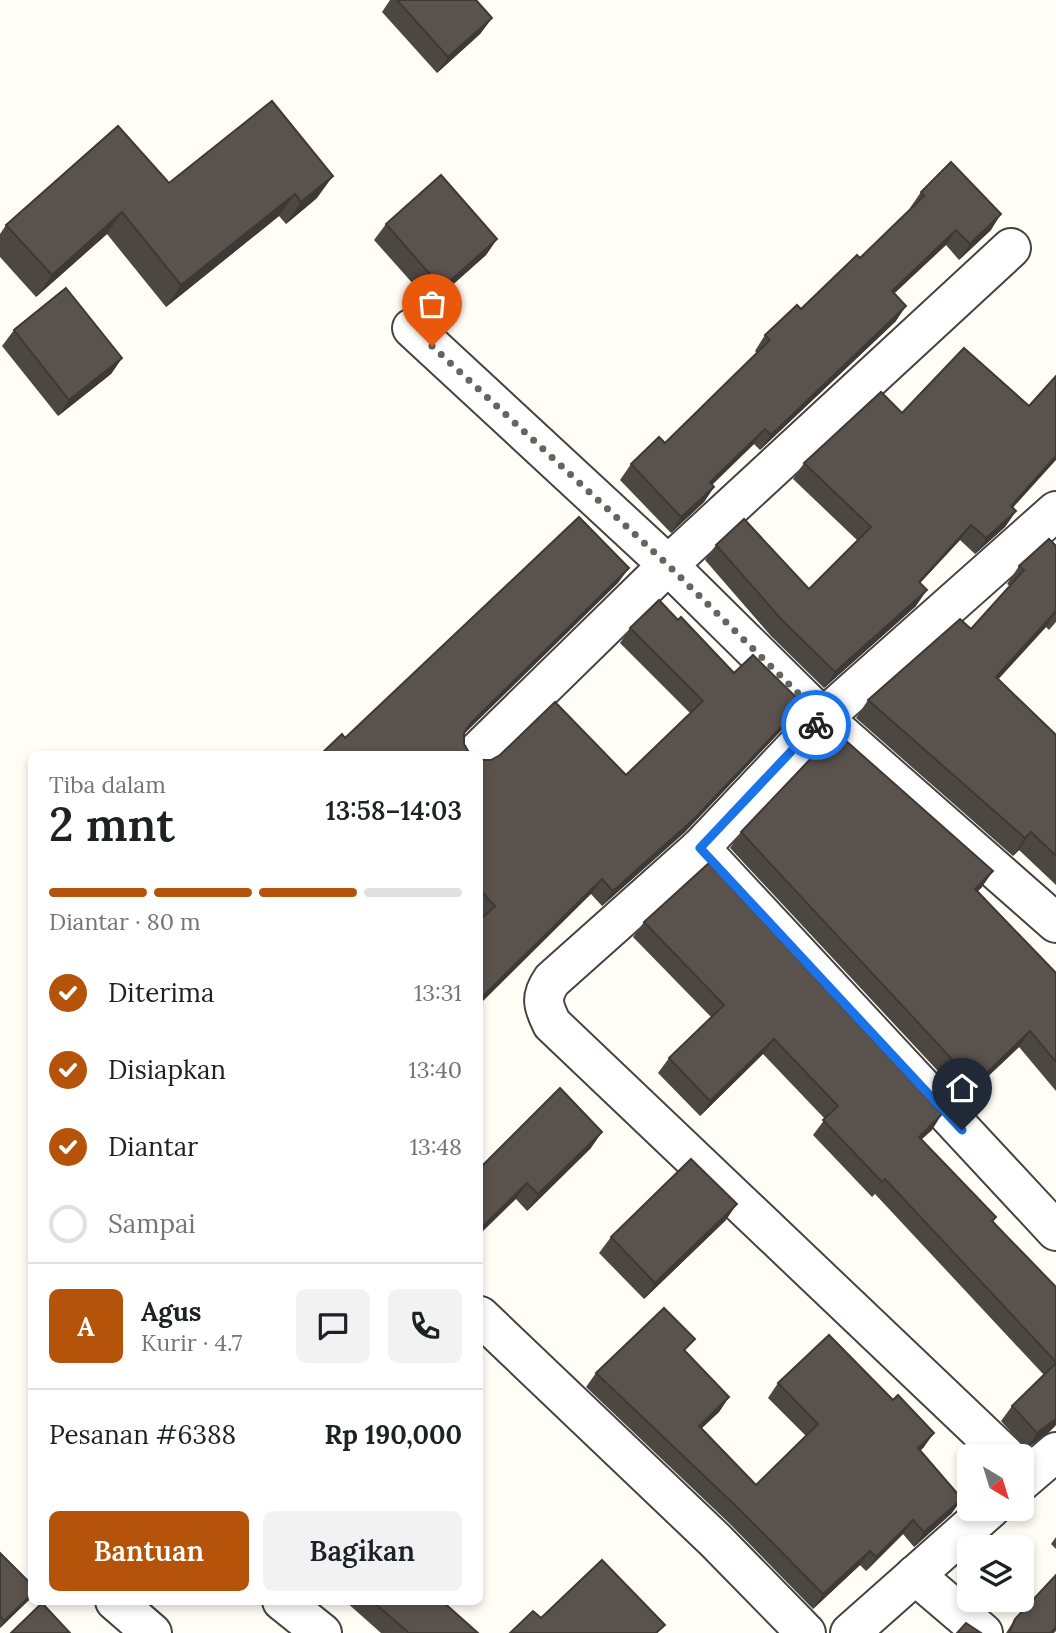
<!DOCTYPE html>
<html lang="id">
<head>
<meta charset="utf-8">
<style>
  :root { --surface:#fff; --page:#f2f2f2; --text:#202124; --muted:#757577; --line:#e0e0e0; --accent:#b45309 }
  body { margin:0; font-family:Lora,serif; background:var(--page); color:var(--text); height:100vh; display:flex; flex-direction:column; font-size:26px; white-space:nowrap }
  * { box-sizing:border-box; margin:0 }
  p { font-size:23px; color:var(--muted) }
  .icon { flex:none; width:38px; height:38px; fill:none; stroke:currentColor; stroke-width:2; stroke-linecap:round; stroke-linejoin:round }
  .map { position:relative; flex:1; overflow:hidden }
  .panel { position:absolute; left:28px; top:751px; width:455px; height:854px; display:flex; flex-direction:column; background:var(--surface); border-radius:10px; box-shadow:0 4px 10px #0003 }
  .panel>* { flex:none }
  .needle { width:46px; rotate:142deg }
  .controls { position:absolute; left:957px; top:1444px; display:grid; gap:14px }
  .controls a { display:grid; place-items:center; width:77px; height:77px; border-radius:10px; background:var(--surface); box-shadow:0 4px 10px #0003; font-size:35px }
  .pin { position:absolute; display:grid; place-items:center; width:60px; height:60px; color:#fff; margin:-72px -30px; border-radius:50% 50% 50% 0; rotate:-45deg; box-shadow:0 0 7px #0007 }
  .pin .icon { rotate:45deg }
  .courier { position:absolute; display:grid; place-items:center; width:70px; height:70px; margin:-35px; border:5px solid #1a73e8; border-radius:50%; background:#fff; color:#222; box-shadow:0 2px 9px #0007 }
  .headline em { font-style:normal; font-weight:600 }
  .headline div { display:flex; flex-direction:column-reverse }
  .headline { display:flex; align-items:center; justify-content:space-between; height:119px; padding:0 21px }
  h1 { font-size:46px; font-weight:600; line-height:52px }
  .bar { display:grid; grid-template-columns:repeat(4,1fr); gap:10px 7px; align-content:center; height:84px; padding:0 21px }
  .bar i { height:9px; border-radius:5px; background:var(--line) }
  .bar .active { background:var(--accent) }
  .bar p { grid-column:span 4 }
  .line { display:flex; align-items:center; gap:18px; padding:0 21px; border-top:2px solid var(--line) }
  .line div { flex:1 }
  .round { display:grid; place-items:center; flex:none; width:74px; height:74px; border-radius:10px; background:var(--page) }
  ol { padding:0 21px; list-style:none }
  li { display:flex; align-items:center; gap:21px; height:77px }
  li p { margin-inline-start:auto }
  li .icon { padding:7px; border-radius:50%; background:var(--accent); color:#fff; stroke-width:4 }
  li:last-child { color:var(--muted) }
  li i { width:38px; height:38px; border:4px solid var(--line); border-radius:50% }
  .action { display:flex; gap:14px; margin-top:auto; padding:14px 21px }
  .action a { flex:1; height:80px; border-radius:10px; background:var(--accent); color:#fff; font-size:28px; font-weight:600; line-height:80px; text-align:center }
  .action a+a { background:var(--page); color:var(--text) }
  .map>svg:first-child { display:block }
</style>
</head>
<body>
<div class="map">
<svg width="1056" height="1633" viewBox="0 0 1056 1633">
  <rect width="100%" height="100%" fill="#fffdf5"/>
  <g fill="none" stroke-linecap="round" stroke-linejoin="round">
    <g stroke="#444" stroke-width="42">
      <g id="street">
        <path d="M412,328l256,237 155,153 233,205"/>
        <path d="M475,754l193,-189 343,-317"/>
        <path d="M700,848l356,383"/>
        <path d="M480,1316l235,224 91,93"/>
        <path d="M1006,1456l-454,-432c-9,-18 -12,-27 0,-44l148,-132 123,-130 233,-207"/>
        <path d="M1022,1481l34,-29"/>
        <path d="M915,1575l68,58"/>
        <path d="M115,1601l37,32"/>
        <path d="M282,1601l40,32"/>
        <path d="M850,1633l141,-125"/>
      </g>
    </g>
    <use href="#street" stroke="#fff" stroke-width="38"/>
  </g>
  <g fill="#4d4742">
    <path d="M390,0h86l16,18 -12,16 -43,39 -55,-61z"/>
    <path d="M272,101l45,97 -31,26 -7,-8 -113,91 -59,-73 -71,63 -36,-40v-23l6,-9 163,-42z"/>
    <path d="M921,192l70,38 -32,30 -13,-15 -52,48 2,28 -136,129 -6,-6 -42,41 2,2 -10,15 -33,31 -51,-53 11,-16 34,-21 92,-90 -2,-2 10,-16 36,-26 59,-51 51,-49 -1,-1z"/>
    <path d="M386,224l111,15 -11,16 -55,49 -57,-64z"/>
    <path d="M14,330l108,28 -11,16 -53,42 -56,-70z"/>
    <path d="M902,413l114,98 -11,16 -30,27 -15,-14 -40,43 -4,23 -92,82 -53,-52 -66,-76 11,-15 93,44 49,-48 -65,-62 11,-16z"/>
    <path d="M1056,546v76l-7,8 -3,-3 -48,52 58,56v150l-37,-35 -6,6 -157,-138 12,-18 103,-71 39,-43 -3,-2 12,-18z"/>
    <path d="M678,620l56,53 58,46 -107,113 -83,74 -11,-12 -109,24 -2,-3v-155l146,15 64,-62 -70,-70 10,-15z"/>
    <path d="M741,832l241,55 -4,4 78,82v118l-37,-44 -55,52 -234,-251z"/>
    <path d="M644,922l288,208 -11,9 75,78 -3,5 63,65v138l-7,7 -23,17 -25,-28 11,-15 32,-31 -169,-181 -3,3 -59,-62 12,-16 -62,-65 -63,62 -42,-43 11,-15 42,-41 -78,-80z"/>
    <path d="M591,1148l-64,63 -11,-12 -36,-31z"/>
    <path d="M726,1220l-82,79 -45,-46 12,-16z"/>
    <path d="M686,1352l43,45 -10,15 -17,16 54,57 50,-49 -38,-38 10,-15 146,64 -4,4 32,62 -38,34 -11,-13 -37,37 -6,-6 -47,44 -83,-85 -144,-137 10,-14z"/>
    <path d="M1056,1537v12l-5,-5z"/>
    <path d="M0,1553l30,46 -30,29z"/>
    <path d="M1056,1575v56l-2,2h-48l9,-14z"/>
    <path d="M345,1601h97l36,32h-97z"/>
  </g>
  <g fill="#3f3936">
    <path d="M492,18l-12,16 -43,39 11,-16z"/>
    <path d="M333,176l-16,22 -31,26 15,-22z"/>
    <path d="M295,194l-16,22 -113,91 15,-22z"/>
    <path d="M122,212l-15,22 -71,63 16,-22z"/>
    <path d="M1001,214l-10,16 -32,30 11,-16z"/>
    <path d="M956,230l-10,15 -65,61 11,-15z"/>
    <path d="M497,239l-11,16 -55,49 11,-16z"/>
    <path d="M906,306l-10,15 -136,129 11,-15z"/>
    <path d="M122,358l-11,16 -53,42 11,-16z"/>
    <path d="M765,429l-11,15 -55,53 11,-15z"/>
    <path d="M1056,456v4l-56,62 11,-16z"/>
    <path d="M714,487l-10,15 -33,31 10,-16z"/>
    <path d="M1016,511l-11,16 -30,27 11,-16z"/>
    <path d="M971,525l-11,15 -53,57 12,-15z"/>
    <path d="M629,568l-11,15 -158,155 10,-14z"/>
    <path d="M927,590l-11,16 -92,82 11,-16z"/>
    <path d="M1056,612l-10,15 -62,68 12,-18z"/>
    <path d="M803,704l-11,15 -107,113 -83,74 11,-15z"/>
    <path d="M1031,832l-12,18 -6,6 12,-18z"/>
    <path d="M993,871l-11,16 -18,18 11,-16z"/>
    <path d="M602,879l-11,15 -111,110v-5z"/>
    <path d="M1030,1031l-11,16 -55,52 11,-15z"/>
    <path d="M774,1039l-11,15 -63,62 10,-15z"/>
    <path d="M942,1114l-10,16 -24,22 11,-15z"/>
    <path d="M602,1132l-11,16 -64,63 11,-17z"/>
    <path d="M527,1183l-11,16 -36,35v-5z"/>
    <path d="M737,1204l-11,16 -82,79 11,-16z"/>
    <path d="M729,1397l-10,15 -30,28 10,-14z"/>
    <path d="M1056,1419v6l-7,7 -23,17 11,-16z"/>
    <path d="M934,1433l-10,14 -16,16 10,-15z"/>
    <path d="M962,1499l-10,14 -38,34 10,-15z"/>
    <path d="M913,1520l-10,14 -37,37 10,-14z"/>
    <path d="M870,1551l-10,14 -47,44 10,-15z"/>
    <path d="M32,1594l-2,5 -30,29 4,-7z"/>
  </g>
  <g fill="#5a524d" stroke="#3f3936" stroke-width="2">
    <path d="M397,0h79l16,18 -44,39z"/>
    <path d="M272,101l61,75 -32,26 -6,-8 -114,91 -59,-73 -70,63 -46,-50 112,-99 51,57z"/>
    <path d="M951,162l50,52 -31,30 -14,-14 -64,61 14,15 -135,129 -6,-6 -55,53 4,5 -33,30 -50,-53 28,-27 6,6 105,-103 -5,-5 32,-30 4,4 56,-54 3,3 64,-62 -3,-4z"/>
    <path d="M441,175l56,64 -55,49 -56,-64z"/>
    <path d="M66,288l56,70 -53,42 -55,-70z"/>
    <path d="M964,348l65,58 27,-30v80l-45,50 5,5 -30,27 -15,-13 -52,57 8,8 -92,82 -53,-52 -66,-75 28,-26 65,70 62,-62 -67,-64 77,-71 21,21z"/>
    <path d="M579,517l50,51 -159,156 -6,9v11l6,10h-149l21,-20 3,4z"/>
    <path d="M1049,539l7,7v65l-60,66 60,58v121l-25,-24 -6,6 -157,-138 92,-81 11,10 53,-59 -5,-4z"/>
    <path d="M659,600l19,20 3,-3 53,56 19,-18 50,49 -108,114 -82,73 -11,-12 -122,120v-79l15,-14 -15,-16v-130h11l9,-5 55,-53 71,73 77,-74 -73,-73z"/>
    <path d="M836,732l157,139 -18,18 81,84v89l-26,-31 -55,53 -234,-252z"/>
    <path d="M709,863l233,251 -23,23 77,80 -4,4 64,66v75l-171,-183 -3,3 -59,-62 15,-14 -64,-67 -64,62 -41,-43 55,-53 -80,-83z"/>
    <path d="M560,1088l42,44 -64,62 -11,-11 -47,46v-61z"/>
    <path d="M691,1159l46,45 -82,79 -44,-46z"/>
    <path d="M664,1308l31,31 -11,11 45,47 -30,29 57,59 62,-61 -40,-41 51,-48 64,65 5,-5 36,38 -16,15 44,51 -38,33 -11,-12 -37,37 -6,-6 -47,43 -83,-84 -144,-137z"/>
    <path d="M1056,1363v56l-19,14 -25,-27z"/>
    <path d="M0,1553l32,32v9l-28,27 -4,-5z"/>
    <path d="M602,1560l63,65 -9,8h-146l23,-22 8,7z"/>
    <path d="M1056,1575v52l-5,6h-42l6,-14z"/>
    <path d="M372,1601h70l36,32h-69z"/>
    <path d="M42,1603l28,30h-59z"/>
    <path d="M966,1623l15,10h-24z"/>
  </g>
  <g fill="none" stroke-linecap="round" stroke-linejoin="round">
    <path stroke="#646461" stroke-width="7" stroke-dasharray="0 12.6" d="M432,346l236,219 136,134 19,19 -7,7"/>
    <path stroke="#1a73e8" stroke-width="9" d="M816,725l-116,123 262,282"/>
  </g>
</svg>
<div class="controls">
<a><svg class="needle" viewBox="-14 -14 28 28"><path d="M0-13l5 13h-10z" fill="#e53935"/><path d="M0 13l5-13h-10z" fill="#757577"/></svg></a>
<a><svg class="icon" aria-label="layers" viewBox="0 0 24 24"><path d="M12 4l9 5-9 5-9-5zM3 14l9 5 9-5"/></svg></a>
</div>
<div class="pin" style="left:432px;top:346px;background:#ea580c"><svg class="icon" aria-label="bag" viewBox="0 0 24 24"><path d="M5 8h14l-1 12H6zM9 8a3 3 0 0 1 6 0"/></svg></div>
<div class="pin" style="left:962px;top:1130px;background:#1f2937"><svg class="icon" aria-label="home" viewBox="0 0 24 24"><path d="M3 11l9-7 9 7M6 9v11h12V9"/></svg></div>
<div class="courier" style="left:816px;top:725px"><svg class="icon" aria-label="bike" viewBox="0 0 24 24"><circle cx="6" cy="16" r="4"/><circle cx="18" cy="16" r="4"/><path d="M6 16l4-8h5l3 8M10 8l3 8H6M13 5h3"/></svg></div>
<section class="panel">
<div class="headline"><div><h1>2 mnt</h1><p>Tiba dalam</p></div><em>13:58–14:03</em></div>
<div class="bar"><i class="active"></i><i class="active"></i><i class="active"></i><i></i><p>Diantar · 80 m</p></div>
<ol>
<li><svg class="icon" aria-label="check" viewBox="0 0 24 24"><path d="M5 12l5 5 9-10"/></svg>Diterima<p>13:31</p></li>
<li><svg class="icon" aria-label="check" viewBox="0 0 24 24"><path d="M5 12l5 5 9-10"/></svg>Disiapkan<p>13:40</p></li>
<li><svg class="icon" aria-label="check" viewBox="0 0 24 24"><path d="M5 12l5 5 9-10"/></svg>Diantar<p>13:48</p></li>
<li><i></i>Sampai</li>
</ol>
<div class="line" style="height:126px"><b class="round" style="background:var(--accent);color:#fff">A</b><div><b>Agus</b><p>Kurir · 4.7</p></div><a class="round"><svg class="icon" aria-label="chat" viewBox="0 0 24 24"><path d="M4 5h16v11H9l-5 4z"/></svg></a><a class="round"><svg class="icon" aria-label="phone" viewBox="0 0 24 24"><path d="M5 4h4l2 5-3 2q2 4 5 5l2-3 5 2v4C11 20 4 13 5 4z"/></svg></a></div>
<div class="line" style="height:91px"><div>Pesanan #6388</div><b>Rp 190,000</b></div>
<div class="action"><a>Bantuan</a><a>Bagikan</a></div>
</section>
</div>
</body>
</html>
